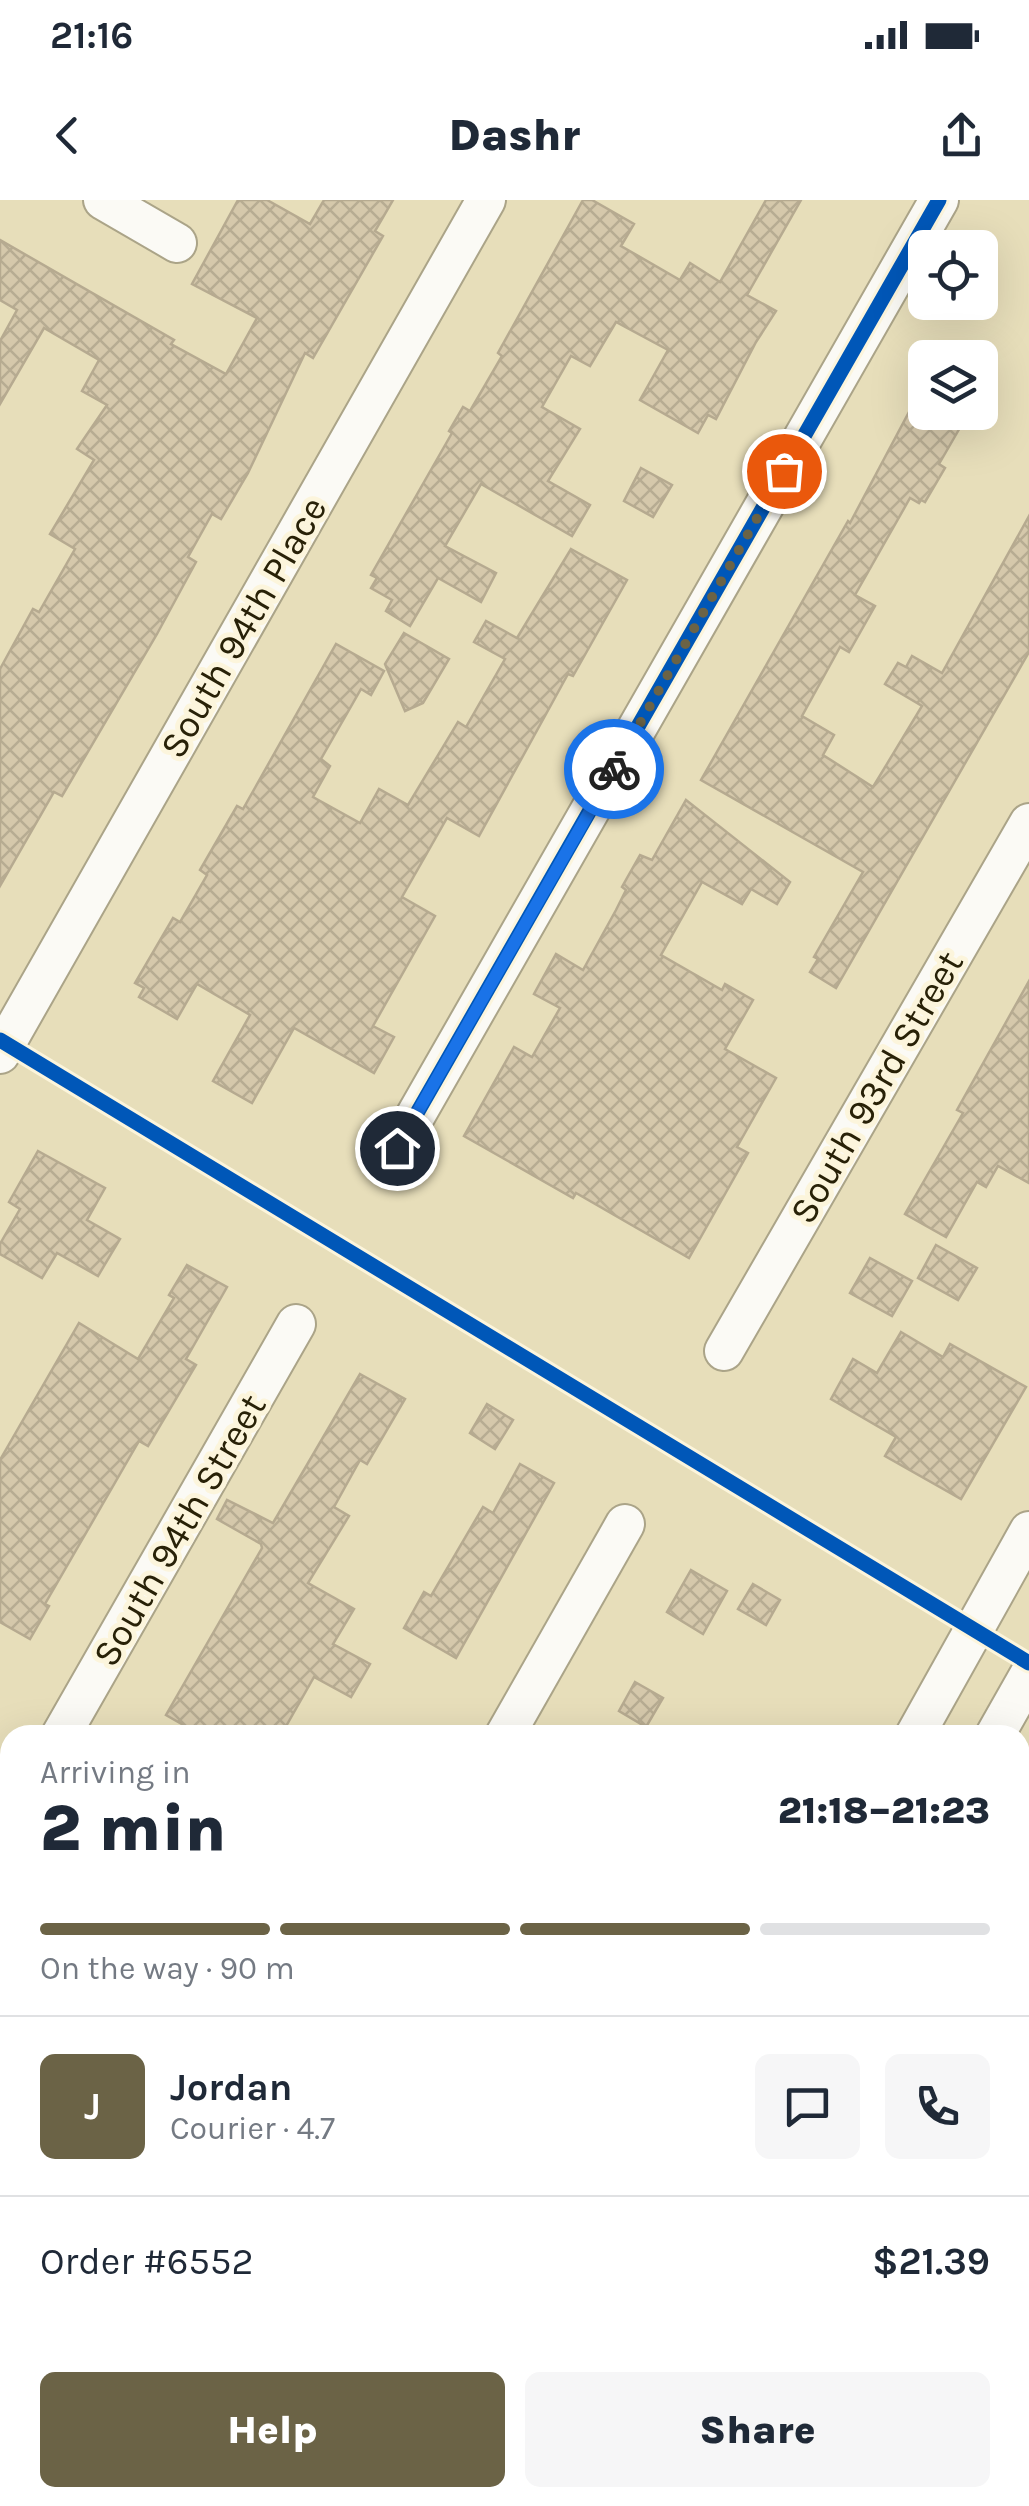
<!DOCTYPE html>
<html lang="en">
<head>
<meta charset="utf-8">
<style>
  :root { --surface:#fff; --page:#f6f6f7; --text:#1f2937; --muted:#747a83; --line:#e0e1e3; --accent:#6b6346 }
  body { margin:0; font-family:Karla,sans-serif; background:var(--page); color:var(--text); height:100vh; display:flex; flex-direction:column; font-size:38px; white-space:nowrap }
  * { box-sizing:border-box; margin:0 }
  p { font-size:32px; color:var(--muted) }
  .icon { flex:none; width:55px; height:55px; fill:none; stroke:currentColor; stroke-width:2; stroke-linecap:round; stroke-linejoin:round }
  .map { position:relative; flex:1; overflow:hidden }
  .drawer { position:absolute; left:0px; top:1525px; width:1030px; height:782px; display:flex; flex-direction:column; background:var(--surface); border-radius:30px 30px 0 0; box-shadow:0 10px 40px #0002 }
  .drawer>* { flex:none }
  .controls { position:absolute; left:908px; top:30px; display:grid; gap:20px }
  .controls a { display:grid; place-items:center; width:90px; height:90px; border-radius:15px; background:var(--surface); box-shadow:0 10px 40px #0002; font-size:50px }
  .pin { position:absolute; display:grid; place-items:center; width:85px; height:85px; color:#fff; margin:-42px; border:5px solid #fff; border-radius:50%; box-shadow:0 2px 10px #0007 }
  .courier { position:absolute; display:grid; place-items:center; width:100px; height:100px; margin:-50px; border:8px solid #1a73e8; border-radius:50%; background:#fff; color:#222; box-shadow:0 2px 12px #0007 }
  .summary em { font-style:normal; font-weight:800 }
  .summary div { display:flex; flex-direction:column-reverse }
  .summary { display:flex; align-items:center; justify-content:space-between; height:170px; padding:0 40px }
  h1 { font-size:65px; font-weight:800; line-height:75px }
  .bar { display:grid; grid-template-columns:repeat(4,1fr); gap:15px 10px; align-content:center; height:120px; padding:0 40px }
  .bar i { height:12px; border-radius:8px; background:var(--line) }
  .bar .active { background:var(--accent) }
  .bar p { grid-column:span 4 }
  .line { display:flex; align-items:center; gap:25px; padding:0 40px; border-top:2px solid var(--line) }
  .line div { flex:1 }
  .round { display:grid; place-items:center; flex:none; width:105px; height:105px; border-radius:15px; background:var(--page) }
  .cta { display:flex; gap:20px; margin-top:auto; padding:20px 40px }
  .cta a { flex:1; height:115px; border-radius:15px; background:var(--accent); color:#fff; font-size:40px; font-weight:800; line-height:115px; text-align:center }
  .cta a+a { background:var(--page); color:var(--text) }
  .status { display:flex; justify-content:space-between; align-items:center; height:70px; padding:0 50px; background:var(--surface); direction:ltr }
  .status svg { height:28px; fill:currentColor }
  header { display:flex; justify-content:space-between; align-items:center; height:130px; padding:0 40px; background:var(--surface); font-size:45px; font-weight:800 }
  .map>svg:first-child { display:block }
</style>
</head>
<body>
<div class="status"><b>21:16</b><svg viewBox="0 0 49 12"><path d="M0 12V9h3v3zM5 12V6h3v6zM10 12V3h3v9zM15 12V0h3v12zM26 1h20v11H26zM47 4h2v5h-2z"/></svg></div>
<header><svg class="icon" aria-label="back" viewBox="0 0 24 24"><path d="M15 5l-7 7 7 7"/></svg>Dashr<svg class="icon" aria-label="share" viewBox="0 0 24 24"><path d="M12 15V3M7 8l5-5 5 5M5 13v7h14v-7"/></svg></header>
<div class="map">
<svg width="1029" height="2306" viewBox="0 0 1029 2306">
  <defs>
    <pattern id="building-cross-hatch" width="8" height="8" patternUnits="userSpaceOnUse" patternTransform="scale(2.5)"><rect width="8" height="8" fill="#d5c8ab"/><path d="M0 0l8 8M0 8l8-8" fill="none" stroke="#b7ac92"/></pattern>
  </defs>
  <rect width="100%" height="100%" fill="#e7deba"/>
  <g fill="url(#building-cross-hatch)" stroke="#b6aa90" stroke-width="2.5">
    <path d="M238,0h29l43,24 14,-24h69l-18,31 8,5 -70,122 -8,-5 -57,120 -27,46 -9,-5 -24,43 8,5 -39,72 -95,162 -8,-4 -54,94v-217l33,-60 6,3 36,-63 -25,-15 44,-74 -17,-11 30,-44 -25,-14 17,-31 -55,-32 -44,76v-63l17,-31 -17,-10v-60l174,100 -3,4 55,30 31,-56 -65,-34z"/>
    <path d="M583,0h9l42,24 -13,22 59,34 10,-17 30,19 46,-82h35l-54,95 29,16 -20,31 -40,77 -8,-4 -10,18 -58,-33 28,-50 -52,-28 -26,44 -19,-10 -29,51 38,22 -32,52 42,24 -18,31 -91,-52 -36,62 51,27 -15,29 -43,-24 -28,48 -24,-15 6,-11 -21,-12 6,-10 -6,-3 81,-142 -3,-2 14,-24 7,4 32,-55 -4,-3z"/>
    <path d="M909,212h60l-30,52 6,4 -20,34 -4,-2 -2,3 -9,-5 -55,97 20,11 -26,46 -9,-5 -38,69 32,19 -11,20 50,32 49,-81 -37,-22 13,-21 8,4 6,-11 30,17 87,-157v136l-193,336 -26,-16 8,-13 -4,-2 49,-85 -162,-92 147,-259 2,2z"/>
    <path d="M641,268l31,17 -19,32 -29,-16z"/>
    <path d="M571,349l56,31 -54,96 -5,-2 -89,162 -32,-18 -45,79 33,19 -62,110 21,11 -20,36 -80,-45 -42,75 -39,-22 37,-66 -53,-31 -20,35 -38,-22 5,-9 -9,-5 38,-65 7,4 27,-47 -7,-5 37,-64 6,3 93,-165 48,27 -13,24 -10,-6 -40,70 9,7 -17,31 47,26 19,-34 29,16 50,-83 8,5 39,-68 -31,-17 12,-21 31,17z"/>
    <path d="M404,433l45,26 -26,44 -18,8 -20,-47z"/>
    <path d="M686,600l104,82 -13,22 -26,-15 -9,15 -40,-22 -41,73 61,35 3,-6 28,16 -28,49 51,29 -39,69 11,6 -59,105 -113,-65 -3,5 -109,-62 50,-89 18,10 28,-49 -26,-14 22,-40 27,16 33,-60 10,-20 -4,-3 18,-32 12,5z"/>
    <path d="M1029,781v202l-31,-17 -12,21 -9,-5 -31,55 -41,-23 58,-101 -6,-3z"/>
    <path d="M38,951l67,37 -18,32 33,19 -22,37 -41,-23 -15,25 -42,-24v-10l20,-35 -11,-7z"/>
    <path d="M936,1045l41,23 -19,32 -40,-22z"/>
    <path d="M870,1058l42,23 -20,35 -42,-23z"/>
    <path d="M187,1065l40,22 -41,72 10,6 -48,81 -9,-5 -94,163 4,2 -19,33 -30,-17v-162l79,-137 59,36 36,-61 -5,-3z"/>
    <path d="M901,1132l42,25 7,-13 76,43 -65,112 -76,-43 11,-19 -65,-38 22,-40 24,14z"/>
    <path d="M360,1174l45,25 -38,65 -7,-4 -26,47 15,9 -41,67 46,26 -21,35 37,20 -19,33 -37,-20 -33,58h-80l-35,-20 96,-167 -1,-4 -44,-25 10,-19 46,23z"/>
    <path d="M487,1204l26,16 -18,29 -25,-16z"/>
    <path d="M520,1264l34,19 -98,175 -52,-30 20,-36 7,4 52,-89 10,6z"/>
    <path d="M691,1370l36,21 -24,43 -36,-22z"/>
    <path d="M753,1384l27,16 -14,25 -28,-16z"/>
    <path d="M635,1482l28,16 -17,29 -27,-16z"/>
  </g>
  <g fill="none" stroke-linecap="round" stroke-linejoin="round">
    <g stroke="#aba488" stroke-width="42">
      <g id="minor">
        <path d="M103,0l74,43"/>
        <path d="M0,854l486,-854"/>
        <path d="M397,948l542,-948"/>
        <path d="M724,1151l305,-528"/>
        <path d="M61,1535l235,-411"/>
        <path d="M505,1535l120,-211"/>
        <path d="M915,1535l114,-204"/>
        <path d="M995,1535l34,-60"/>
        <path d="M0,1642l10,-17"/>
        <path d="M0,1703l10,6"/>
        <path d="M1020,1960l9,5"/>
        <path d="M0,2179l10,-17"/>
        <path d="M1020,2273l9,5"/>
        <path d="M477,2306l5,-8"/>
        <path d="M558,2306l4,-8"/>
      </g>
    </g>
    <use href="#minor" stroke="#fbfaf5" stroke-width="38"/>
    <g stroke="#fcf5dc" stroke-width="21">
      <g id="cycleway">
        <path d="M0,840l1029,623"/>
        <path d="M397,948l542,-948"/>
      </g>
    </g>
    <use href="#cycleway" stroke="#0057b8" stroke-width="15"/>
  </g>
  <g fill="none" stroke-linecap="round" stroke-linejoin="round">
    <path stroke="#6b6346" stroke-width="10" stroke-dasharray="0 18" d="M614,569l170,-298"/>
    <path stroke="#1a73e8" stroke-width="12" d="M397,948l217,-379"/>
  </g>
  <g text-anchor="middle" stroke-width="10" stroke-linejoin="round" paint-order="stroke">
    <g font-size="38" fill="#282107" stroke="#fcf5dc">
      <text transform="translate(243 427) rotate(-60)" y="13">South 94th Place</text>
      <text transform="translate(876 887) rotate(-60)" y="13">South 93rd Street</text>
      <text transform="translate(179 1330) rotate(-60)" y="13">South 94th Street</text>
    </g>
  </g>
</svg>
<div class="controls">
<a><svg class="icon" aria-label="locate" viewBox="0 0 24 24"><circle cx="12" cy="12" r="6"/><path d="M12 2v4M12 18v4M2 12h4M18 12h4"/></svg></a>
<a><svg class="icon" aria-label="layers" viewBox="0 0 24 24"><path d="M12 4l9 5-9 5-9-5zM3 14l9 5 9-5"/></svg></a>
</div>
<div class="pin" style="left:784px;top:271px;background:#ea580c"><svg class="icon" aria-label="bag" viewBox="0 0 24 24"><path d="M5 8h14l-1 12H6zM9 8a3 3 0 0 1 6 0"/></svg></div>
<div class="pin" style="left:397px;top:948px;background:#1f2937"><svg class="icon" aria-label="home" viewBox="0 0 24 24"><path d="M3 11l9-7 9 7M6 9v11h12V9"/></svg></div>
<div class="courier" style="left:614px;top:569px"><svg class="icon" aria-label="bike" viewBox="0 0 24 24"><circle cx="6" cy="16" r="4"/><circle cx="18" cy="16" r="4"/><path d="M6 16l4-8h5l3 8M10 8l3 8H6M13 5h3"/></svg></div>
<section class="drawer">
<div class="summary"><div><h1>2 min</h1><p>Arriving in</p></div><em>21:18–21:23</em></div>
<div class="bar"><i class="active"></i><i class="active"></i><i class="active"></i><i></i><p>On the way · 90 m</p></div>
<div class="line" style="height:180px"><b class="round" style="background:var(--accent);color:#fff">J</b><div><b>Jordan</b><p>Courier · 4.7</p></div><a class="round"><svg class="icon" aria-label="chat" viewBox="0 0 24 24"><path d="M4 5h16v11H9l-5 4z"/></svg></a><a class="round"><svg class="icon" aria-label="phone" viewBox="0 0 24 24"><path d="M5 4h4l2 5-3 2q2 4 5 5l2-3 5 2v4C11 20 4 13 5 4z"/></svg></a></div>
<div class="line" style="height:130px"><div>Order #6552</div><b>$21.39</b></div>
<div class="cta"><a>Help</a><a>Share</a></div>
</section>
</div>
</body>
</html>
